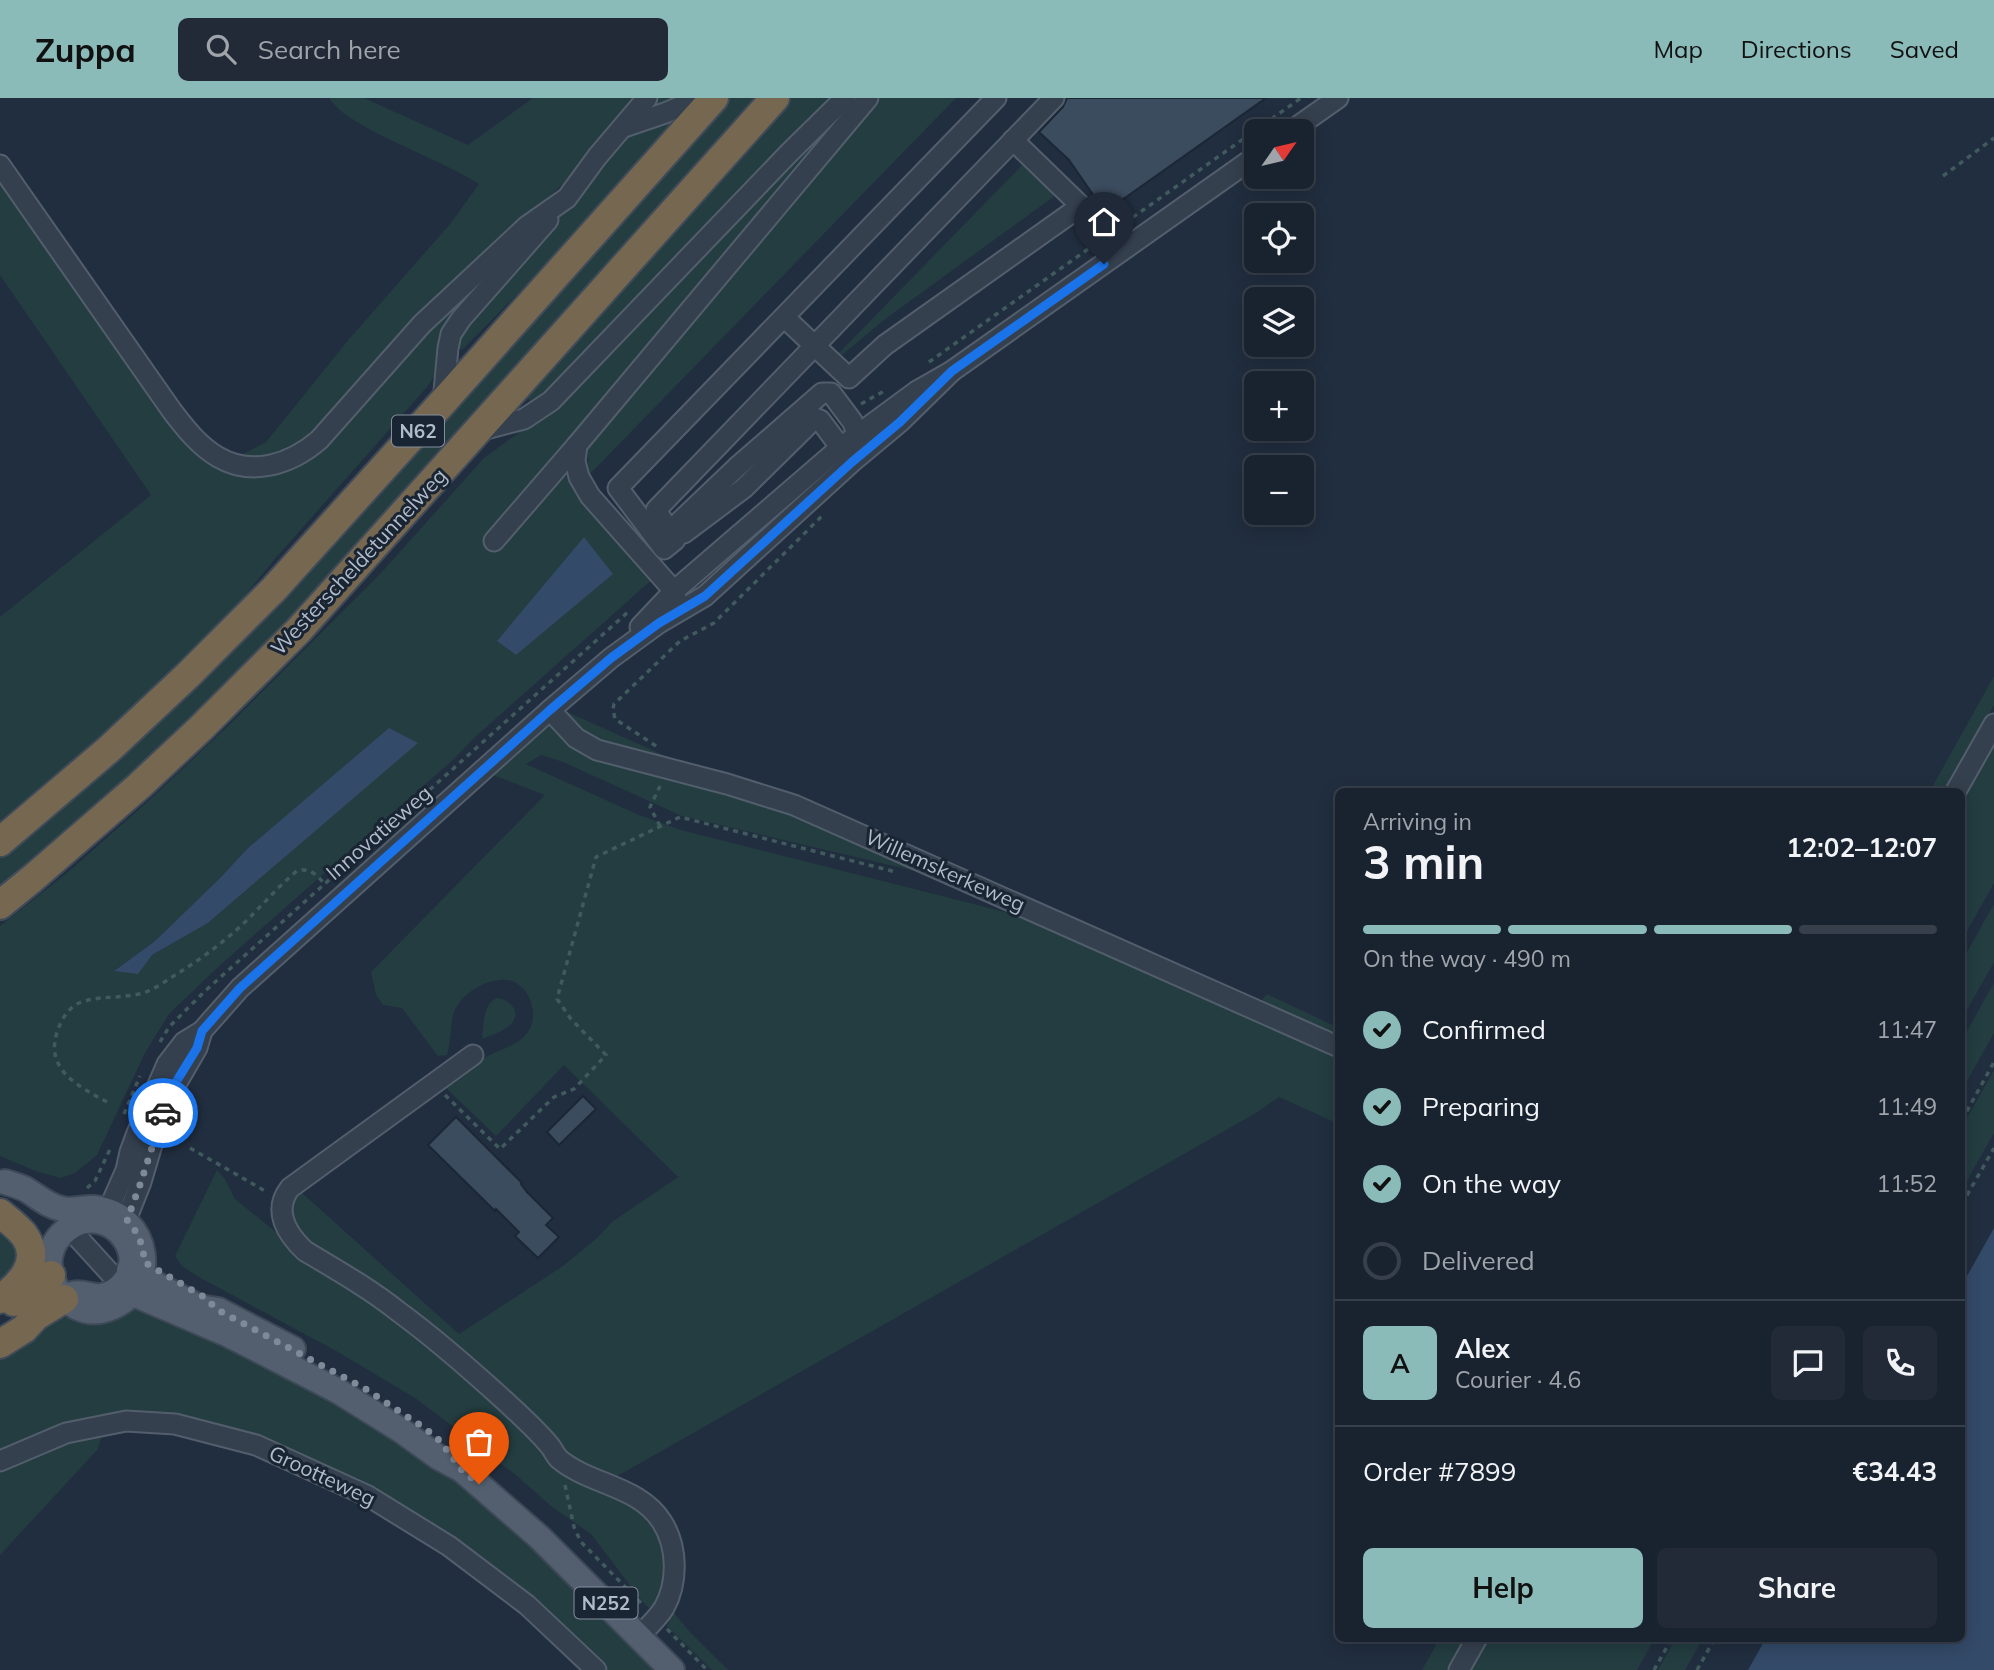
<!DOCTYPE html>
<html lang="en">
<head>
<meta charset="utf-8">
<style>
  :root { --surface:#19222f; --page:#222a37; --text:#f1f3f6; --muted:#9fa4aa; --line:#373f4b; --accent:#8bbbb9 }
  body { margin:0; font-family:Mulish,sans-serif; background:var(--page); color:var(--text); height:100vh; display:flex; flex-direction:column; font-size:26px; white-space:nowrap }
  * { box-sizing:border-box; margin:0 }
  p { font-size:23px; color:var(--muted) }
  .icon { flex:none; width:38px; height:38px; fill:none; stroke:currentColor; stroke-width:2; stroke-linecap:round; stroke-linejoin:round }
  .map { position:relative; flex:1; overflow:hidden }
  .panel { position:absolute; left:1335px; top:690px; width:630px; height:854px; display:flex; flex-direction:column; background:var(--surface); border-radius:10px; box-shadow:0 4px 18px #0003,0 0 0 2px var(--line) }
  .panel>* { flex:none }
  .needle { width:46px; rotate:56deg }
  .tools { position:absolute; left:1244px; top:21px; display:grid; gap:14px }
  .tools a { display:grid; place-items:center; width:70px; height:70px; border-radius:10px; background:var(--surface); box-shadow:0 4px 18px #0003,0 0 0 2px var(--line); font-size:35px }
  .pin { position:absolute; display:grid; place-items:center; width:60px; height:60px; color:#fff; margin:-72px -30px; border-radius:50% 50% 50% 0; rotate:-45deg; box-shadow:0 0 7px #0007 }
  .pin .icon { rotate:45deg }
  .courier { position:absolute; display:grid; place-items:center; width:70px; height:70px; margin:-35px; border:5px solid #1a73e8; border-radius:50%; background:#fff; color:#222; box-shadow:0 2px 9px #0007 }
  .headline em { font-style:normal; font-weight:700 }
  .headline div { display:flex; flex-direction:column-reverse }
  .headline { display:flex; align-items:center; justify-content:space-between; height:119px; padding:0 28px }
  h1 { font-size:46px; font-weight:700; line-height:52px }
  .bar { display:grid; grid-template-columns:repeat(4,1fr); gap:10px 7px; align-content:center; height:84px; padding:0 28px }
  .bar i { height:9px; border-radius:5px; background:var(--line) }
  .bar .current { background:var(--accent) }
  .bar p { grid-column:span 4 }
  .line { display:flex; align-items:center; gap:18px; padding:0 28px; border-top:2px solid var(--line) }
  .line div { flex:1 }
  .round { display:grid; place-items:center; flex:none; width:74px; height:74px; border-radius:10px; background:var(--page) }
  ol { padding:0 28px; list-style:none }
  li { display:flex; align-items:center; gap:21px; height:77px }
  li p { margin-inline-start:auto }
  li .icon { padding:7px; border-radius:50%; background:var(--accent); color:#111; stroke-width:4 }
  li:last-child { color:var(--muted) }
  li i { width:38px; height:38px; border:4px solid var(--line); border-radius:50% }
  .button { display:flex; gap:14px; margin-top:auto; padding:14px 28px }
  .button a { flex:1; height:80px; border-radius:10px; background:var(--accent); color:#111; font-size:28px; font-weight:700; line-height:80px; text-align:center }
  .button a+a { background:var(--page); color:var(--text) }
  header { display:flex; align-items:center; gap:42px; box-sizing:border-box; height:98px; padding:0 35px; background:var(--accent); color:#111 }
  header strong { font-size:33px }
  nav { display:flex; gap:38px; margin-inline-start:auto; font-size:24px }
  .search { width:490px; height:63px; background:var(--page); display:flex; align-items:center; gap:18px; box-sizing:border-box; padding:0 24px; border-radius:10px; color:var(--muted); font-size:26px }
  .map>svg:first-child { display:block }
</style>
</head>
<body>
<header>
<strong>Zuppa</strong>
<div class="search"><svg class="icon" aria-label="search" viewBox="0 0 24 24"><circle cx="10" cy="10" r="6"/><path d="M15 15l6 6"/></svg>Search here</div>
<nav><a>Map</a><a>Directions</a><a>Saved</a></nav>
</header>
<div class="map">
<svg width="1994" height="1572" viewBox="0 0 1994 1572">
  <rect width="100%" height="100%" fill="#212e3f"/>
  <g fill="#233d40" fill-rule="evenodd">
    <path d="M329,0h35l104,47 65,-47h107l-59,70 -165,147 -106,118 -21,17 -21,7h-31l29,-15 84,-104 101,-115 28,-39c-37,-23 -79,-37 -117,-59 -12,-7 -25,-15 -33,-27z"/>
    <path d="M658,0h42l-140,153 -98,99 -5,-3 -1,-11z"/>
    <path d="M730,0h27l-179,198 -138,160 -163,180 -151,144 -78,69 -48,38v-33l576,-587z"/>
    <path d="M785,0h52l-291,300 -14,5 -5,-5 29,-44z"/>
    <path d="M853,0h6l-297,378 7,1 86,100 -182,162 -19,20 -237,209 -48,46 -24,39 -48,102 -22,18 -14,5 -23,-6 -38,-16v-230l68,-54 78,-69 83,-78 151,-151 104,-116 70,-51zM417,645l-209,180 -56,32 -37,15 40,-29 65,-63 28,-30z"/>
    <path d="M875,0h81l-367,377 -2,-37z"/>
    <path d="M1024,65l32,32 -172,125 -42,35 -4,-1z"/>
    <path d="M0,75l197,278 87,17 144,-142 102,-96 -88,121 -7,24 -8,12 -153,173 -54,66 -88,87 -132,113v-209l151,-122 -151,-220z"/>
    <path d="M1994,578v29l-49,86h-15z"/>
    <path d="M565,613l367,164 -250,-59 -119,-54 -22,-7 -15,9 113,51 42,15 348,88 310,139v67l-60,-27 -23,16 -642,365 -29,-12 -15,-12 -43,-44 -124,-108 -103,-66 -10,-21 3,-11 8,-12 158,142 104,-68 33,-27 16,-17 66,-45 -114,-112 -68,71 -52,-50c13,-10 26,-20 40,-28 15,-9 36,-12 45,-28 9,-15 2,-39 -13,-47 -19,-11 -51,7 -60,25 -7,13 -4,32 -9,47l-9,1 -36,-48 -19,-3 -7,-10 -5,-23 174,-177 -52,-20 18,-19z"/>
    <path d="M1994,641v144l-32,57v-145z"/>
    <path d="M1994,806v58l-32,57v-58z"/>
    <path d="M1994,885v50l-32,57v-50z"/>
    <path d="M1267,896l72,34v14l-80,-38z"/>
    <path d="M497,900c15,2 26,16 12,28 -7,6 -18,9 -27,13 2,-15 0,-34 15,-41z"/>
    <path d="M1994,972v63l-32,56v-62z"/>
    <path d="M217,1072l8,9 10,20 41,33 12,17 104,67 83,71 101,94 48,20 23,18 12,20 7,20 -1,21 -4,18 -12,10 -7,-7 -51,-67 -40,-28 -34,-30 -66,-51 -36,-27 -77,-46 -141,-76 -15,-10 -7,-10z"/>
    <path d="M0,1125l17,21 2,20 -19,25z"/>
    <path d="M136,1210l23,3 237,124 101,77 162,158h-53l-81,-77 -26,-21 -74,-54 -54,-30 -105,-50 -63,-15 -54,-6 -149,38v-100l61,-37z"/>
    <path d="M103,1333l-5,18 -98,106v-84l48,-25z"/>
    <path d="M673,1514l15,18 40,40h-16l-45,-44z"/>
    <path d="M1440,1540h27l-18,32h-27z"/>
    <path d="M1485,1540h170l-18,32h-170z"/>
    <path d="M1676,1540h27l-18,32h-27z"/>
  </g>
  <g fill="#334a68">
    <path d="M584,439l29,37 -97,81 -19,-14z"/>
    <path d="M389,630l29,15 -210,180 -56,32 -14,19 -24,-3 41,-30 65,-63 28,-30z"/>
    <path d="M1994,1130v442h-246l18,-32h196v-353z"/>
  </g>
  <g fill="#3c4c5f" stroke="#1c2736" stroke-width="2">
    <path d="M1067,0h199l-161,114 -36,-52 -30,-28 24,-25z"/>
    <path d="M583,998l13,13 -37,36 -12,-13z"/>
    <path d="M456,1019l66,66 -1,1 6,8 26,26 -7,7 13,12 -21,21 -23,-22 4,-4 -23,-23 -1,2 -67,-66z"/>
  </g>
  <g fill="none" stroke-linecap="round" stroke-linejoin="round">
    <g stroke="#535e6d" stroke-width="23">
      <g id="minor">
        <path d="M996,0l-378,390 46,61 11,-9 -19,-30 398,-412"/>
        <path d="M624,29l41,-14 35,-15"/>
        <path d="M1291,33l47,-33"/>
        <path d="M0,67l172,246c13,17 27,35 46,46 34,20 73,7 101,-17l103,-116 105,-98 40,-28 30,-41 50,-59"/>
        <path d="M784,219l65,61 36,-33 196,-139 -68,-66"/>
        <path d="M443,304l5,-54 3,-14 10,-15 87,-99"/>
        <path d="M478,333l46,-12 27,-18 238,-248 56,-55"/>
        <path d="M670,433l67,-64 85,-74h9l21,28 10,23"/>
        <path d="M684,435l60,-45 71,-70 5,2 27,36"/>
        <path d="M494,443l83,-96"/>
        <path d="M677,504l-3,-11 -84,-95 -11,-19 -4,-16 2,-16 291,-347"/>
        <path d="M640,529l34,-36 167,-144 76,-56 35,-20 304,-215"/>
        <path d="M550,612l26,28 21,12 130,34 67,21 545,242"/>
        <path d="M1956,693l38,-67"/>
        <path d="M473,957l-183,133c-18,23 -3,46 15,63 32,19 65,38 94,61 37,27 72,58 106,89 15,14 32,29 45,45 4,5 5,9 9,13 31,26 81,27 103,63 16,25 16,61 2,86 -7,11 -16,19 -25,28"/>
        <path d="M108,1113l18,-41 4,-18 7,-19 30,-69 17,-22 18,-11 38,-43 310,-278 61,-52 48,-35 46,-27 147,-134 48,-40 52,-51"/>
        <path d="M126,1122l15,-38 18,-61 13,-30 25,-43 5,-17"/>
        <path d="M69,1130l52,57 9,7"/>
        <path d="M0,1363l66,-28 60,-12 49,3 81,21 112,51 81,50 78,59 69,65"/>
        <path d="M1459,1572l18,-32"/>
      </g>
    </g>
    <g stroke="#3e4958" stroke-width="28">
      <g id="major">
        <path d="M5,1084c6,2 14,4 20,7 12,7 23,17 37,20 11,3 21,-2 32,-1 57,6 68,82 14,101 -46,16 -82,-52 -39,-81 44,-29 88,35 45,63 -18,12 -27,-1 -41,3 -3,1 -6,3 -9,5"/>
        <path d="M129,1172l70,37 19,3 75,39"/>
        <path d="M131,1195l98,42 109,56 64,40 36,26 24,13 77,67 133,133"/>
      </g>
    </g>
    <g stroke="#404b5a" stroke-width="32">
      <g id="highway">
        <path d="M0,744l108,-92 79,-74 87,-87 169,-187 271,-304"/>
        <path d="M0,807l33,-27 106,-92 62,-58 98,-98 476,-532"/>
        <path d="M0,1115c8,7 18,14 24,22 19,26 -4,50 -24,64"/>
        <path d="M14,1204l37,-27"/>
        <path d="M0,1246l24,-15 12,-13 28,-17"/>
      </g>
    </g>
    <g stroke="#415a5d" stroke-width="3.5" stroke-dasharray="5 5" stroke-linecap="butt">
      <path d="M1943,78l51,-38"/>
      <path d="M929,264l372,-264"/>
      <path d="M861,306l23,-13"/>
      <path d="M656,648l-41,-27 -2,-10 1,-5 66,-63 34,-18 108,-107"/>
      <path d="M660,728l-10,-19 10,-21"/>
      <path d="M160,944l9,-15 35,-35 424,-380"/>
      <path d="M445,997l55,54 54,-52 20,-8 32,-34 -35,-36 -14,-20 39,-142 84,-40 216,55"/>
      <path d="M107,1004c-31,-17 -65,-34 -48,-75 3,-9 11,-20 20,-24 20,-8 43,-4 64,-10 13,-4 25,-14 37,-21 27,-17 53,-37 75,-60 14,-14 27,-29 42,-41 13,-4 19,4 28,13"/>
      <path d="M124,1016l16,-38"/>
      <path d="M1962,1022l32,-58"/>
      <path d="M190,1050l77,44"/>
      <path d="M87,1090l8,-7 16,-34"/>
      <path d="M1962,1106l32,-56"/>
      <path d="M565,1387l9,42 7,15 63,64"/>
      <path d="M667,1531l40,41"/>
      <path d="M1654,1572l18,-32"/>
      <path d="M1697,1572l18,-32"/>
    </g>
    <use href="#minor" stroke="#35404f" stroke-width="19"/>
    <use href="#major" stroke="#535f6f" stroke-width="24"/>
    <use href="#highway" stroke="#766751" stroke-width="28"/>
  </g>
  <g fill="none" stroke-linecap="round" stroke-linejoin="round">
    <path stroke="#7f8a99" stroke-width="7" stroke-dasharray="0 12.6" d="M163,1015l-22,69 -14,38c11,12 17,26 17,42l60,35 14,13 146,78 62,41 14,12 22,29 17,14"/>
    <path stroke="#1a73e8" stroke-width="9" d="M163,1015l13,-31 21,-34 5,-17 38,-43 310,-278 61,-52 48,-35 46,-27 147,-134 48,-40 52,-51 152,-107"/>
  </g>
  <g text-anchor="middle" stroke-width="6" stroke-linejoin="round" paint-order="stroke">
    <g fill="#1a2534" stroke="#848e9d" stroke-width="2">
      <rect x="392" y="317.5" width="52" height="31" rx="5"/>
      <rect x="574.5" y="1489.5" width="63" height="31" rx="5"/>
    </g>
    <g font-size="19" font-weight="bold" fill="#b1bbca">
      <text x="418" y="340">N62</text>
      <text x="606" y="1512">N252</text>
    </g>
    <g font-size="21" fill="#b1bbca" stroke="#1a2534">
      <text transform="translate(359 464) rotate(-47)" y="7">Westerscheldetunnelweg</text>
      <text transform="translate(379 735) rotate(-41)" y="7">Innovatieweg</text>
      <text transform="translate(945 773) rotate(24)" y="7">Willemskerkeweg</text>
      <text transform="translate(322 1378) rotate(25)" y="7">Grootteweg</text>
    </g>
  </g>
</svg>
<div class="tools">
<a><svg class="needle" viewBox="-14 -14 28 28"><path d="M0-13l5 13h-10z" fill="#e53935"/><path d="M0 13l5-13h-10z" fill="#9fa4aa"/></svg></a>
<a><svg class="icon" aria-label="locate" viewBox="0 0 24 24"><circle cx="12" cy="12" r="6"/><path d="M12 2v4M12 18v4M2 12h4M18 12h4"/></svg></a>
<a><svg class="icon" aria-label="layers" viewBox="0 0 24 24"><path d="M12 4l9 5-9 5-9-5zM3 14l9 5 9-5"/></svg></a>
<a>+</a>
<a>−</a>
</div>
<div class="pin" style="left:479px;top:1386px;background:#ea580c"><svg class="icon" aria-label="bag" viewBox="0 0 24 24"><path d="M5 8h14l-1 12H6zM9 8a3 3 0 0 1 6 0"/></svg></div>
<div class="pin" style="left:1104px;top:166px;background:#1f2937"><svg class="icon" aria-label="home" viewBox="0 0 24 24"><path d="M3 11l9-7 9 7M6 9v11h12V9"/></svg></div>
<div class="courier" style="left:163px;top:1015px"><svg class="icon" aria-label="car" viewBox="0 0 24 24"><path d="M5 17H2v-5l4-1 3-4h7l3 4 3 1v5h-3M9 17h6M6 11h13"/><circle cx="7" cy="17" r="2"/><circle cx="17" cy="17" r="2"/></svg></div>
<section class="panel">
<div class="headline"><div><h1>3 min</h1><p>Arriving in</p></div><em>12:02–12:07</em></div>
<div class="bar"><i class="current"></i><i class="current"></i><i class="current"></i><i></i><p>On the way · 490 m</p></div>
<ol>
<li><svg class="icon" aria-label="check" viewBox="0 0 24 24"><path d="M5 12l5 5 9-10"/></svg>Confirmed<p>11:47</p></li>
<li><svg class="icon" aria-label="check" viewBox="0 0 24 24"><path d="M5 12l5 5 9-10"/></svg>Preparing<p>11:49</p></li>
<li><svg class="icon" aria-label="check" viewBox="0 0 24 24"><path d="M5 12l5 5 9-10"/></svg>On the way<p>11:52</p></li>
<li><i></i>Delivered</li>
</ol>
<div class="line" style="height:126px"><b class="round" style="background:var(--accent);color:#111">A</b><div><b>Alex</b><p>Courier · 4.6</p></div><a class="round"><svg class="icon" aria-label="chat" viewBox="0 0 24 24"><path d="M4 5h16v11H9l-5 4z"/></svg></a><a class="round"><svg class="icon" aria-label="phone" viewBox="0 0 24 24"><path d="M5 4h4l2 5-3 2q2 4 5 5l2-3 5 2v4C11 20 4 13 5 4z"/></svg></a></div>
<div class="line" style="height:91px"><div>Order #7899</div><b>€34.43</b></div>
<div class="button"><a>Help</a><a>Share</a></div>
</section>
</div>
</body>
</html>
